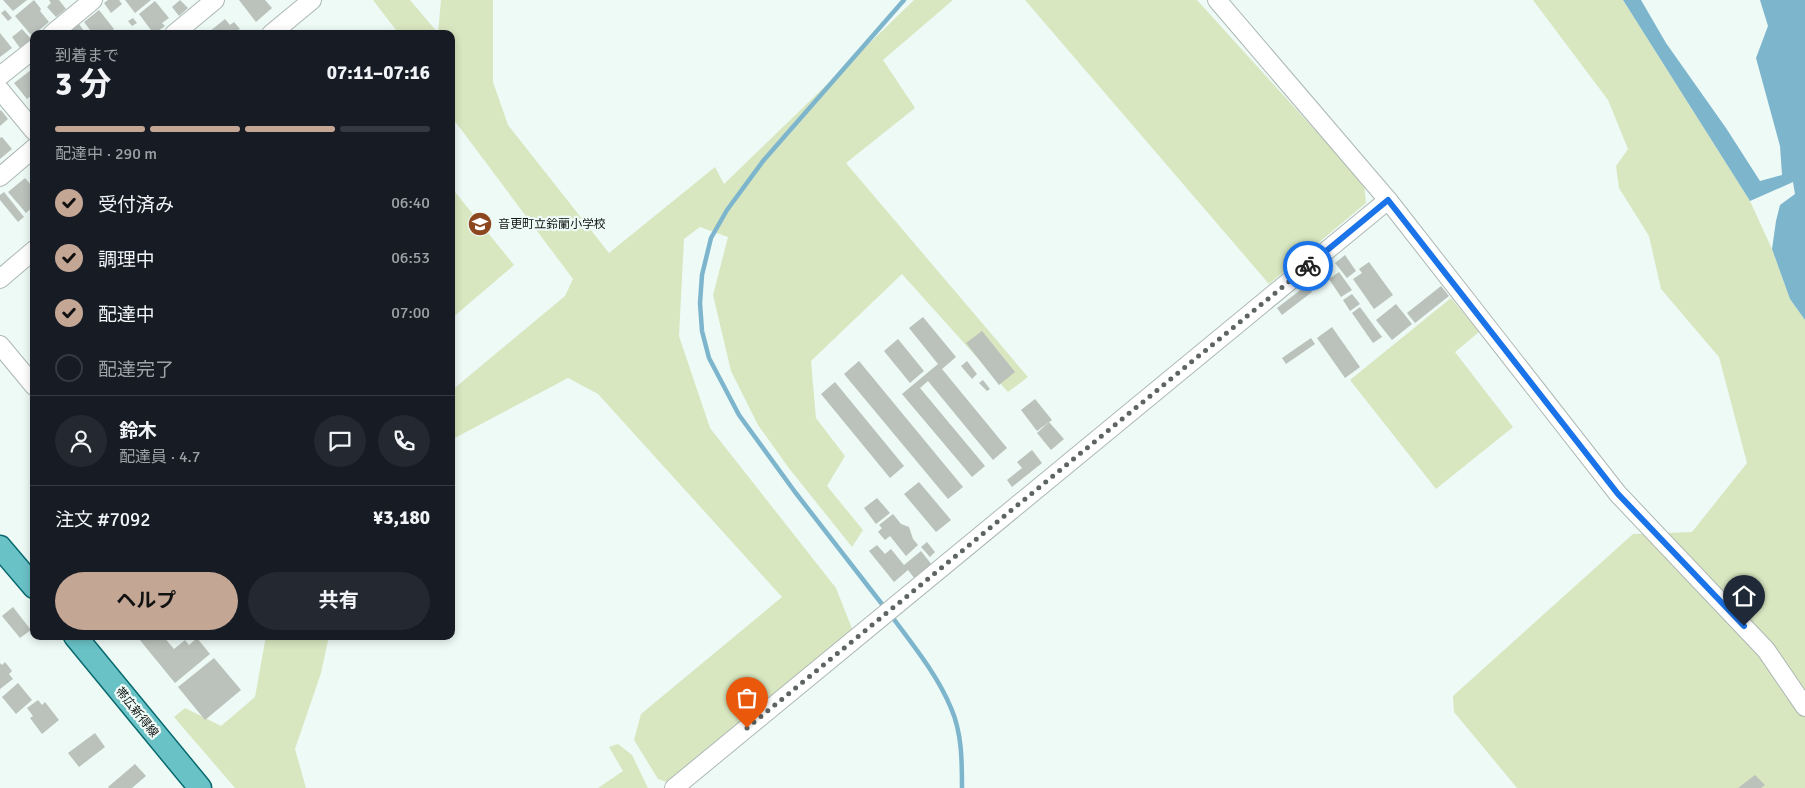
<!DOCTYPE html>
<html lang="ja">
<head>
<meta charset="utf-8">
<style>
  :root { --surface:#171b24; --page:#242831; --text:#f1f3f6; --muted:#9ea1a6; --line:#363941; --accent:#c4a695 }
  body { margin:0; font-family:Signika,"Noto Sans JP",sans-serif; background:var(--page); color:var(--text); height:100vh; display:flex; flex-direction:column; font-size:19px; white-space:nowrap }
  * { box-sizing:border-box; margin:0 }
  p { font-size:16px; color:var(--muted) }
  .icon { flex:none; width:28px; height:28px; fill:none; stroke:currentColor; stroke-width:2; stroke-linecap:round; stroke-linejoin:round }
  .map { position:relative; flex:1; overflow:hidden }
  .sheet { position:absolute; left:30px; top:30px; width:425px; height:610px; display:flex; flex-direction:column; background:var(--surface); border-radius:10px; box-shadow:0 2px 8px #0003 }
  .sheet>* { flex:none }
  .pin { position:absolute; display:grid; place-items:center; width:42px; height:42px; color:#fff; margin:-51px -21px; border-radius:50% 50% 50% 0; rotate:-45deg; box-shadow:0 0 5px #0007 }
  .pin .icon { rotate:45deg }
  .courier { position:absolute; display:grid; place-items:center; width:50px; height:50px; margin:-25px; border:4px solid #1a73e8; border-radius:50%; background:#fff; color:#222; box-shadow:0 1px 6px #0007 }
  .head em { font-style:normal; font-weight:700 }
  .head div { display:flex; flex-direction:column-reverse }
  .head { display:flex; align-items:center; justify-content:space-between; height:85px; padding:0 25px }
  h1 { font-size:32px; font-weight:700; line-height:38px }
  .bar { display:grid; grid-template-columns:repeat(4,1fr); gap:8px 5px; align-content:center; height:60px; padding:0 25px }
  .bar i { height:6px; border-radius:4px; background:var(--line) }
  .bar .current { background:var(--accent) }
  .bar p { grid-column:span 4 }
  .line { display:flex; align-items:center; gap:12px; padding:0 25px; border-top:1px solid var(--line) }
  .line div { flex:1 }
  .round { display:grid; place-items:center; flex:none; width:52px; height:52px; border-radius:26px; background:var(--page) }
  ol { padding:0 25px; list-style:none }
  li { display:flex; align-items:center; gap:15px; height:55px }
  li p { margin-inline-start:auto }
  li .icon { padding:5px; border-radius:50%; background:var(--accent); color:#111; stroke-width:4 }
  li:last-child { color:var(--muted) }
  li i { width:28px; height:28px; border:2px solid var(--line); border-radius:50% }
  .primary-button { display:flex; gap:10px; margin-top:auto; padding:10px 25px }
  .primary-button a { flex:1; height:58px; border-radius:30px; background:var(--accent); color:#111; font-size:20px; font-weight:700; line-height:58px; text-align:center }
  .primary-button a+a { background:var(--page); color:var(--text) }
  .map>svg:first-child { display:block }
</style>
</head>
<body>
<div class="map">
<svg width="1805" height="788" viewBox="0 0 1805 788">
  <rect width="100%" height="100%" fill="#eefaf6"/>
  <g fill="#d8e7c0">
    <path d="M373,0h37l28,33 3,-33h52v82l15,43 101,128 106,-86 9,17 190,-184h39l-70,60 32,48 -69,55 182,214 -20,15 -106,-118 -91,87 5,57 29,38 -18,30 36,44 -11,17 -64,-80 -30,-42 -27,-54 -18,-76 15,-58 -28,-10 -16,12 -5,97 31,92 126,160 17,43 -184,152 -11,-4 -24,-39 7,-26 141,-117 -184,-203 -30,-16 -117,62v-49l114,-95 8,-17 -122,-163v-82h-52z"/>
    <path d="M1025,0h172l167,184 2,19 -97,81z"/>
    <path d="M1533,0h90l127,201 22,48 18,50 15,21v468h-288l-63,-76 -1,-16 180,-162 59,-2 55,-69 -28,-106 -58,-68 -12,-53 -30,-48 -3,-22 12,-17 -20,-49z"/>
    <path d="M451,187l63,78 -63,54z"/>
    <path d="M1451,298l28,34 -24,20 58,75 -77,62 -86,-109z"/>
    <path d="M266,636h63l-8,37 -26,76 11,39h-71l-61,-71 11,-9 36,18 34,-29z"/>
    <path d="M618,744l14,11 16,33h-50l25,-17 -14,-24z"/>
  </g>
  <path fill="#7db5cd" d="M1623,0h18l25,43 60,85 34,53 22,-6 -2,-29 -24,-88 12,-32 -8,-26h45v320l-15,-21 -18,-50 4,-28 4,-16 15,-11 -2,-12 -43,19z"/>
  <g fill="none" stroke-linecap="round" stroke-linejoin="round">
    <g stroke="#7db5cd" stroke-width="4.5">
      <path d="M885,608l-90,-116 -56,-77 -30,-57 -7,-27 -2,-28 2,-28 9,-37 16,-28 36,-49 141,-161"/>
      <path d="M890,614c22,30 47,60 61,94 11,25 11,53 11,80"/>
    </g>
  </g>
  <g fill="#bac2bb">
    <path d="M3,0h24l-14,11z"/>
    <path d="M34,0l7,9 -1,2 9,11 -17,14 -17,-20z"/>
    <path d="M49,0h10l7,9 -10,8 -9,-10 4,-4z"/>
    <path d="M108,0h11l3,4 -11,9 -7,-10z"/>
    <path d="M125,0h26l-16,13z"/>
    <path d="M180,0l8,8 -9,8 -7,-9z"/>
    <path d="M239,0h26l7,8 -16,14z"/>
    <path d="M155,1l14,17 -7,5 3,3 -11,8 -15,-20z"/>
    <path d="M5,10l7,8 -4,3 -7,-8z"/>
    <path d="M99,10l15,19 -6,5h-15l-9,-12z"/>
    <path d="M133,18l4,5 -5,3 -4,-5z"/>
    <path d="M225,19l5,6 4,-3 6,7 -2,1 2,3 -27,1 -3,-3z"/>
    <path d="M79,24l7,10h-16l-2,-2z"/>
    <path d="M22,29l9,10 -11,9 -8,-11z"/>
    <path d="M0,33l12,15 -12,9z"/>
    <path d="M31,70l3,4v20l-7,5 -13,-16z"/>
    <path d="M1,110l7,9 -8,7v-15z"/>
    <path d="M2,137l10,12 -12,10v-21z"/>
    <path d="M25,178l9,10v18l-8,7 -18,-21z"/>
    <path d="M4,192l20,25 -6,5 -18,-22v-5z"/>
    <path d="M1345,255l11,16 -9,7 -12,-15z"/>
    <path d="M1369,262l24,33 -19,14 -21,-30 9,-6 -3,-4z"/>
    <path d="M1339,272l13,18 -11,7 -12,-18z"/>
    <path d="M1307,285l5,7 -30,23 -5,-7z"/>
    <path d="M1441,286l8,10 -34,27 -8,-10z"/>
    <path d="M1352,294l8,10 -10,7 -7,-11z"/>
    <path d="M1396,304l16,20 -20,16 -16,-20z"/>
    <path d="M1360,307l22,30 -9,6 -21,-30z"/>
    <path d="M923,317l33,40 -14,12 65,79 -14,12 -65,-79 -8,7 65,78 -13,11 -70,-83 36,-30 -29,-36z"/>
    <path d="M1332,327l28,40 -15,11 -28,-40z"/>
    <path d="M982,331l33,41 -16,13 -33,-42z"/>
    <path d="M1311,338l4,6 -29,20 -4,-6z"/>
    <path d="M898,339l26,32 -14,12 -26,-32z"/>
    <path d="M859,361l104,126 -15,12 -104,-125z"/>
    <path d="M967,361l10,13 -5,5 -11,-13z"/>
    <path d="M983,380l7,9 -3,2 -8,-8z"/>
    <path d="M835,382l69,84 -14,12 -69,-84z"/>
    <path d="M1035,399l17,21 -15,11 -16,-21z"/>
    <path d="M1049,422l15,17 -13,11 -14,-17z"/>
    <path d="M1032,450l10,13 -30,24 -5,-7 15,-12 -5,-6z"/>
    <path d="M919,482l32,38 -15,12 -32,-38z"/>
    <path d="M877,498l13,15 -14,11 -12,-16z"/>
    <path d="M893,514l8,10 8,3 4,12 5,6 -12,11 -16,-20 -5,4 -7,-8 4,-4 -3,-3z"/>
    <path d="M927,542l8,10 -5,5 -9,-10z"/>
    <path d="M877,545l8,9 6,-5 13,16 17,-14 11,14 -17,14 -7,-9 -14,12 -25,-31z"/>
    <path d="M13,607l18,23 -11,8 -18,-22z"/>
    <path d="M142,636h21l11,13 11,-9 4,5 8,-7 13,16 -35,29 -36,-44z"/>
    <path d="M214,658l27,32 -36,30 -27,-33z"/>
    <path d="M5,662l7,9 -3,3 4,5 -13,10v-26l2,2z"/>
    <path d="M18,683l14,17 -16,14 -14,-17z"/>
    <path d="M38,700l4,5 3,-3 14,18 -17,14 -12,-16 3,-2 -6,-8z"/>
    <path d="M95,733l10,14 -26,20 -11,-14z"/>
    <path d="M135,764l11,12 -14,12h-23l-1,-1z"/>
    <path d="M1755,775l10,10 -4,3h-23z"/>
  </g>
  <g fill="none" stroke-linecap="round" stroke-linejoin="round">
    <g stroke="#adb8b4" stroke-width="20">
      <g id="minor">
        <path d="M1217,0l171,200 230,294 148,156 39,57"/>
        <path d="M52,34l41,-34"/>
        <path d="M174,34l41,-34"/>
        <path d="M271,34l41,-34"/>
        <path d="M0,76l34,-27"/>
        <path d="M0,90l34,41"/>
        <path d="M0,177l34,-29"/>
        <path d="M0,279l34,-29"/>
        <path d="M0,345l34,41"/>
        <path d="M674,788l714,-588"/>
      </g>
    </g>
    <g stroke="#086a6e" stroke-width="25">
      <g id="major">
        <path d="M0,547l34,40"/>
        <path d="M75,636l125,152"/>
      </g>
    </g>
    <use href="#minor" stroke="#fff" stroke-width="18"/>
    <use href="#major" stroke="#69c2c6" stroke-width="22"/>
  </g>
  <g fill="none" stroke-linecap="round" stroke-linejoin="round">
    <path stroke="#5d6462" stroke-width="5" stroke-dasharray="0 9" d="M747,728l561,-462"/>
    <path stroke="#1a73e8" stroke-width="6" d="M1308,266l80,-66 230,294 126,132"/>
  </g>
  <defs>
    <g id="school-disc" transform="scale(1.25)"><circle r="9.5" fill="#8c471e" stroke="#eefaf6"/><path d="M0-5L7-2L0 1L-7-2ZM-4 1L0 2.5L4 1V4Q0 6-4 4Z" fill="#fff"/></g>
  </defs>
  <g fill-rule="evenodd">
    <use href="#school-disc" x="480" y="224"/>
  </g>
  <g text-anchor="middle" stroke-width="4.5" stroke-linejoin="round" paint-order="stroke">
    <g font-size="12" fill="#0f1312" stroke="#eefaf6" text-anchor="start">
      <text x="498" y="228">音更町立鈴蘭小学校</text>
    </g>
    <g font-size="12" fill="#0f1312" stroke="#eefaf6">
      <text transform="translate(137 712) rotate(51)" y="4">帯広新得線</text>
    </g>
  </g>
</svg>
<div class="pin" style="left:747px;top:728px;background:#ea580c"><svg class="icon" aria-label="bag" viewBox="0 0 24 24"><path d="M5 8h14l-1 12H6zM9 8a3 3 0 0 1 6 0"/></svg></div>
<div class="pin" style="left:1744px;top:626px;background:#1f2937"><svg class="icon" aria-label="home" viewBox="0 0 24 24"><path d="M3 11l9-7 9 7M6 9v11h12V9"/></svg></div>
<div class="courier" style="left:1308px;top:266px"><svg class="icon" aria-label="bike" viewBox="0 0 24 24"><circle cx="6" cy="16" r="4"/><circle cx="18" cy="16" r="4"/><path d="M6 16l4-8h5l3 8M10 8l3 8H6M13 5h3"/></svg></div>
<section class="sheet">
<div class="head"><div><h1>3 分</h1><p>到着まで</p></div><em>07:11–07:16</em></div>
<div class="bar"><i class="current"></i><i class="current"></i><i class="current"></i><i></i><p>配達中 · 290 m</p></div>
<ol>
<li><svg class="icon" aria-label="check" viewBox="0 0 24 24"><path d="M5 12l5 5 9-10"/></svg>受付済み<p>06:40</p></li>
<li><svg class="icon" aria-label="check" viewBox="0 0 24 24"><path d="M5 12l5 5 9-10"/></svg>調理中<p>06:53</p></li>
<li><svg class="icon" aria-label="check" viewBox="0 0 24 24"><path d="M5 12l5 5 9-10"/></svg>配達中<p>07:00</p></li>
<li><i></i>配達完了</li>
</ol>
<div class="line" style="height:90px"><a class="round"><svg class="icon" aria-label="person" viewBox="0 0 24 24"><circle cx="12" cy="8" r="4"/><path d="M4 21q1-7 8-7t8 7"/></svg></a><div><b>鈴木</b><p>配達員 · 4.7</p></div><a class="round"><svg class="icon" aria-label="chat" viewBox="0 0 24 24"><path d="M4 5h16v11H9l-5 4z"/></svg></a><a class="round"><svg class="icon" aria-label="phone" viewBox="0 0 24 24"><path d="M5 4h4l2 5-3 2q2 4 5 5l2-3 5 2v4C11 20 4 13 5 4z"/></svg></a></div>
<div class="line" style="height:65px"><div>注文 #7092</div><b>¥3,180</b></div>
<div class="primary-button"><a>ヘルプ</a><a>共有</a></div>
</section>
</div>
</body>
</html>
